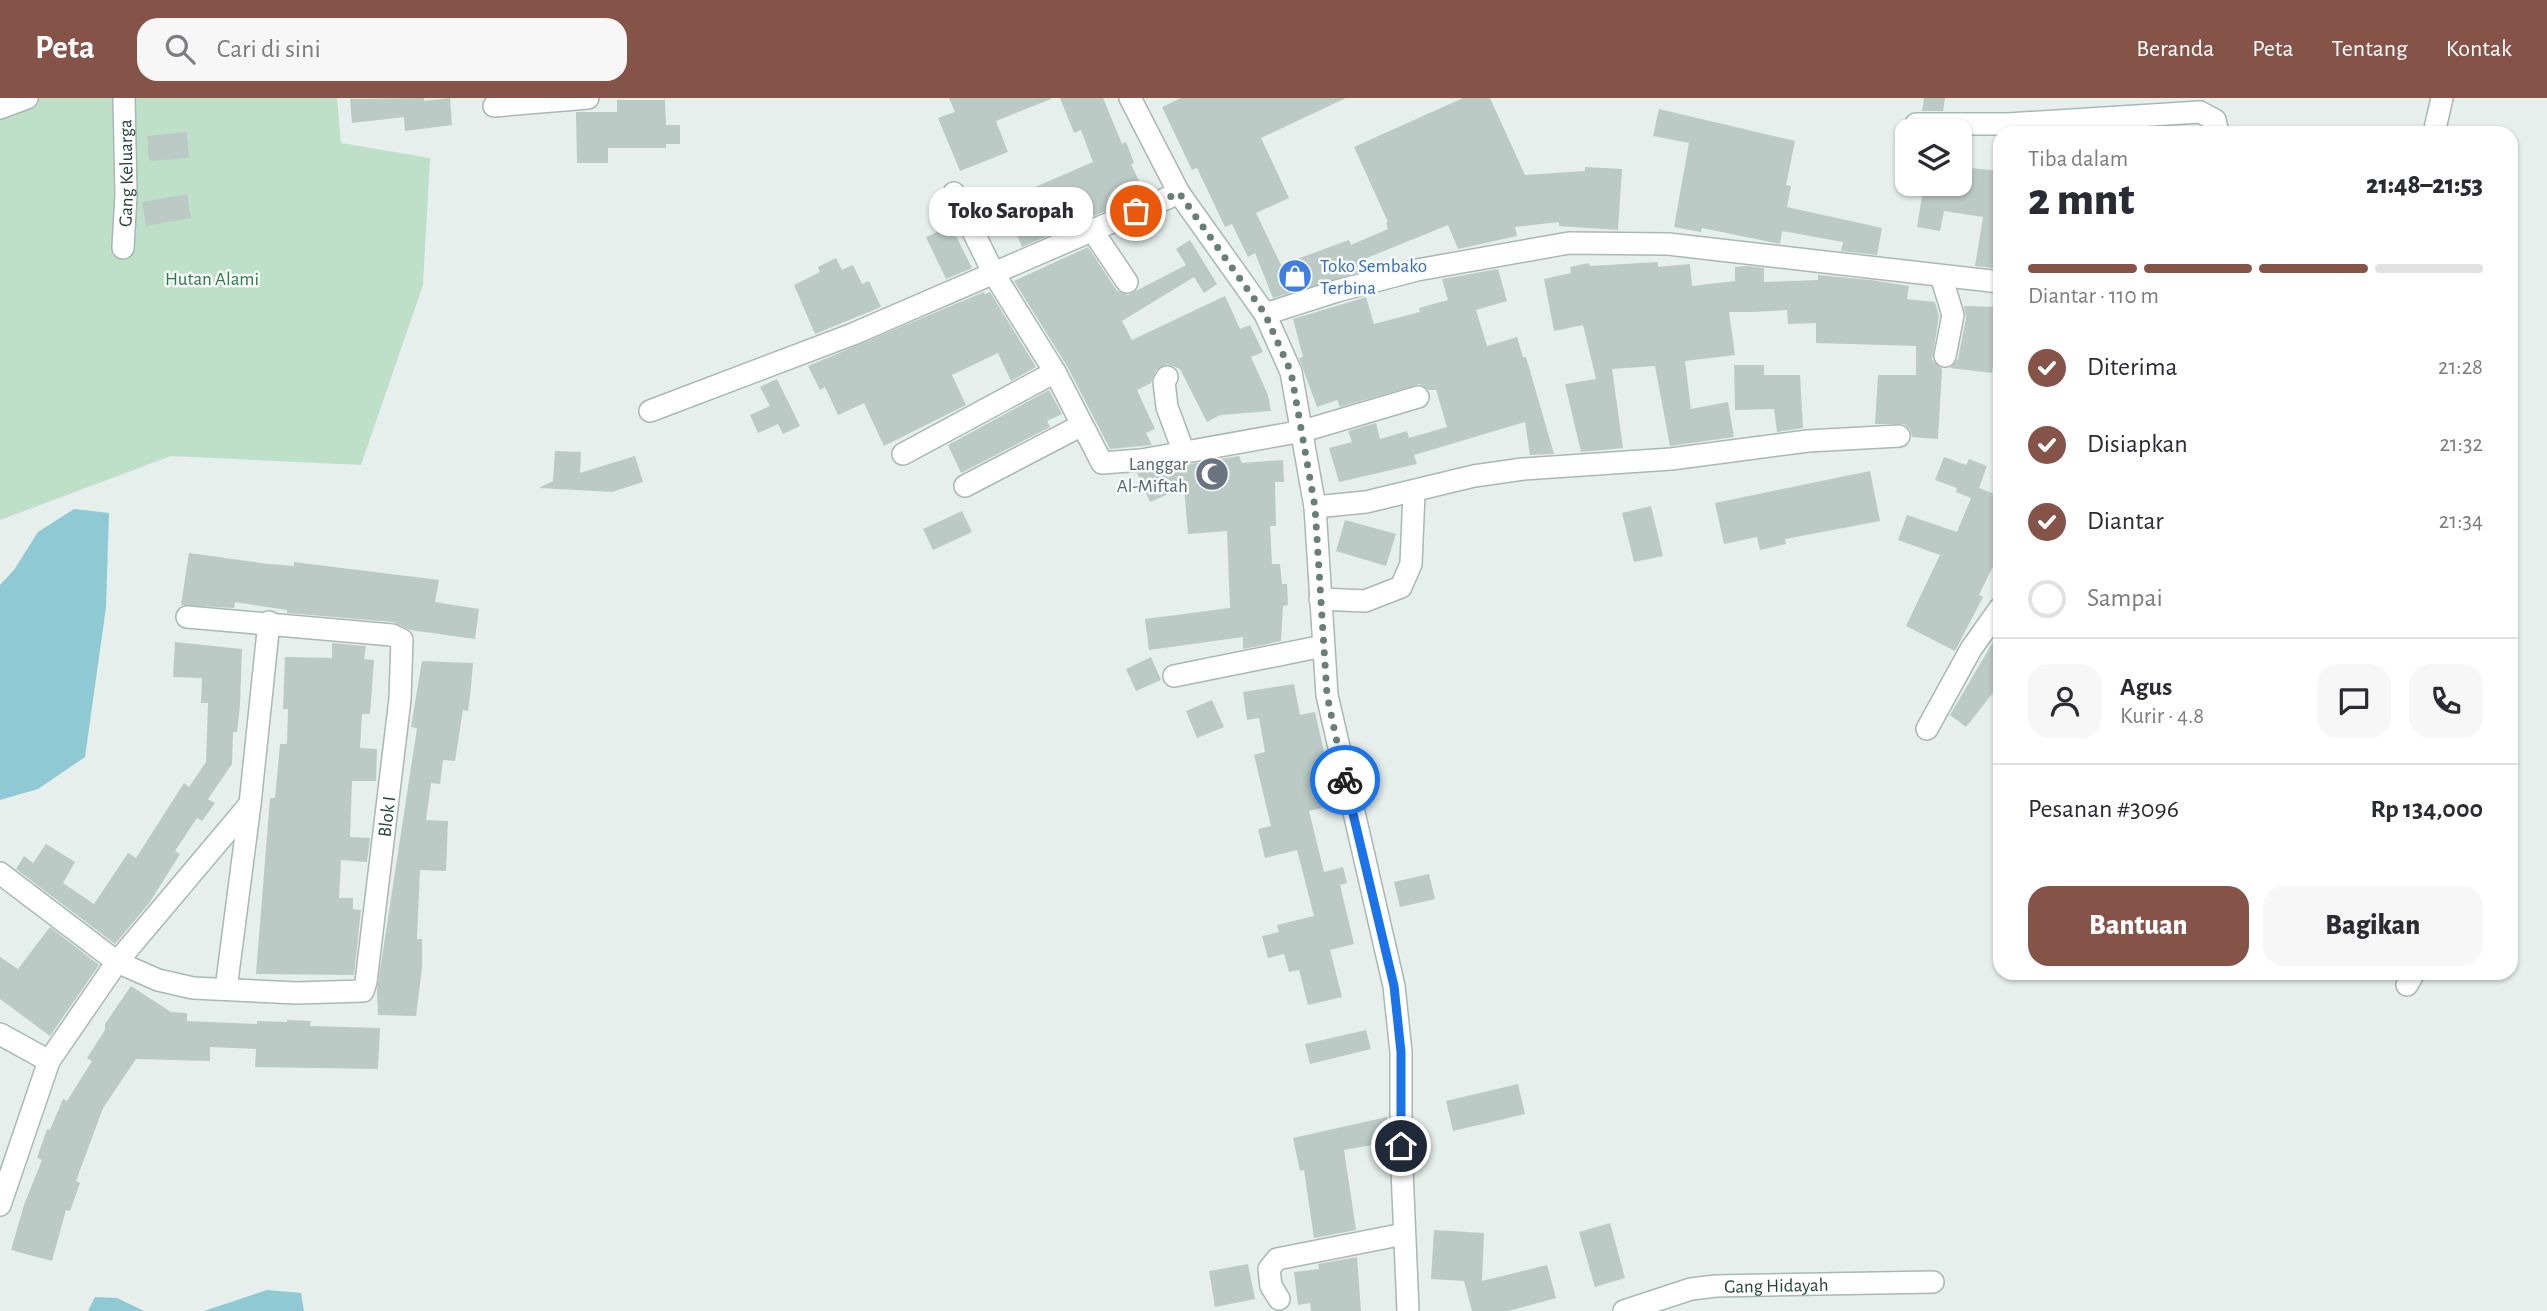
<!DOCTYPE html>
<html lang="id">
<head>
<meta charset="utf-8">
<style>
  :root { --surface:#fff; --page:#f7f7f7; --text:#2b2b33; --muted:#7c7c81; --line:#e1e1e2; --accent:#855347 }
  body { margin:0; font-family:"Alegreya Sans",sans-serif; background:var(--page); color:var(--text); height:100vh; display:flex; flex-direction:column; font-size:26px; white-space:nowrap }
  * { box-sizing:border-box; margin:0 }
  p { font-size:23px; color:var(--muted) }
  .icon { flex:none; width:38px; height:38px; fill:none; stroke:currentColor; stroke-width:2; stroke-linecap:round; stroke-linejoin:round }
  .map { position:relative; flex:1; overflow:hidden }
  .panel { position:absolute; left:1993px; top:28px; width:525px; height:854px; display:flex; flex-direction:column; background:var(--surface); border-radius:21px; box-shadow:0 2px 5px #0004 }
  .panel>* { flex:none }
  .fabs { position:absolute; left:1895px; top:21px; display:grid; gap:14px }
  .fabs a { display:grid; place-items:center; width:77px; height:77px; border-radius:14px; background:var(--surface); box-shadow:0 2px 5px #0004; font-size:35px }
  .pin { position:absolute; display:grid; place-items:center; width:60px; height:60px; color:#fff; margin:-30px; border:4px solid #fff; border-radius:50%; box-shadow:0 2px 7px #0007 }
  .courier { position:absolute; display:grid; place-items:center; width:70px; height:70px; margin:-35px; border:5px solid #1a73e8; border-radius:50%; background:#fff; color:#222; box-shadow:0 2px 9px #0007 }
  .bubble { position:absolute; height:49px; border-radius:21px; background:var(--surface); box-shadow:0 2px 5px #0004; font-size:23px; font-weight:800; line-height:49px; text-align:center }
  .summary em { font-style:normal; font-weight:800 }
  .summary div { display:flex; flex-direction:column-reverse }
  .summary { display:flex; align-items:center; justify-content:space-between; height:119px; padding:0 35px }
  h1 { font-size:46px; font-weight:800; line-height:52px }
  .bar { display:grid; grid-template-columns:repeat(4,1fr); gap:10px 7px; align-content:center; height:84px; padding:0 35px }
  .bar i { height:9px; border-radius:5px; background:var(--line) }
  .bar .active { background:var(--accent) }
  .bar p { grid-column:span 4 }
  .line { display:flex; align-items:center; gap:18px; padding:0 35px; border-top:2px solid var(--line) }
  .line div { flex:1 }
  .round { display:grid; place-items:center; flex:none; width:74px; height:74px; border-radius:21px; background:var(--page) }
  ol { padding:0 35px; list-style:none }
  li { display:flex; align-items:center; gap:21px; height:77px }
  li p { margin-inline-start:auto }
  li .icon { padding:7px; border-radius:50%; background:var(--accent); color:#fff; stroke-width:4 }
  li:last-child { color:var(--muted) }
  li i { width:38px; height:38px; border:4px solid var(--line); border-radius:50% }
  .action { display:flex; gap:14px; margin-top:auto; padding:14px 35px }
  .action a { flex:1; height:80px; border-radius:21px; background:var(--accent); color:#fff; font-size:28px; font-weight:800; line-height:80px; text-align:center }
  .action a+a { background:var(--page); color:var(--text) }
  header { display:flex; align-items:center; gap:42px; box-sizing:border-box; height:98px; padding:0 35px; background:var(--accent); color:#fff }
  header strong { font-size:33px }
  nav { display:flex; gap:38px; margin-inline-start:auto; font-size:24px }
  .search { width:490px; height:63px; background:var(--page); display:flex; align-items:center; gap:18px; box-sizing:border-box; padding:0 24px; border-radius:21px; color:var(--muted); font-size:26px }
  .map>svg:first-child { display:block }
</style>
</head>
<body>
<header>
<strong>Peta</strong>
<div class="search"><svg class="icon" aria-label="search" viewBox="0 0 24 24"><circle cx="10" cy="10" r="6"/><path d="M15 15l6 6"/></svg>Cari di sini</div>
<nav><a>Beranda</a><a>Peta</a><a>Tentang</a><a>Kontak</a></nav>
</header>
<div class="map">
<svg width="2547" height="1213" viewBox="0 0 2547 1213">
  <rect width="100%" height="100%" fill="#e6efeb"/>
  <path fill="#bfe0c8" d="M0,0h337l4,45 89,15 -7,127 -62,180 -190,-9 -171,64z"/>
  <g fill="#8ec9d4">
    <path d="M74,411l35,4 -3,94 -21,150 -47,32 -38,11v-215l14,-15 24,-38z"/>
    <path d="M267,1192l34,3 3,18h-100z"/>
    <path d="M95,1199l22,1 27,13h-56z"/>
  </g>
  <g fill="#bbcac4">
    <path d="M424,0v3l26,-3 2,27 -47,6 -1,-14 -52,6 -2,-24z"/>
    <path d="M949,0h102v1l-55,22 12,31 -48,19 -22,-53 17,-6z"/>
    <path d="M1060,0h43l19,46 4,-2 8,21 -3,1 14,30 -123,53 -19,-46 90,-39 -12,-32 -7,3z"/>
    <path d="M1181,0h165l-85,40 28,60 -33,15 25,52 68,-25 2,5 37,-16 -2,-6 2,-1 -34,-75 109,-49h27l35,77 60,-4v-4l37,2 -4,61 -59,-4v-4l-44,5 2,9 -59,13 -10,-24 -91,37 3,10 -87,26 -18,-45 -7,4 -16,-33 -7,3 -28,-59 -5,2 -30,-63z"/>
    <path d="M1924,0h21l-2,13h-21z"/>
    <path d="M617,2h48l1,25h14v19h-14v4h-58v15h-31l-1,-51h41z"/>
    <path d="M1659,11l136,32 -9,44 5,1 -4,21 95,21 -5,27 -36,-4 2,-9 -61,-11 -2,13 -78,-16 -1,4 -27,-5 15,-84 -36,-7z"/>
    <path d="M187,34l2,26 -40,3 -2,-25z"/>
    <path d="M1960,69l40,4v98l-25,-3 8,-49 -39,-6 -4,20 -23,-4 7,-43h36z"/>
    <path d="M187,96l4,24 -45,8 -4,-24z"/>
    <path d="M951,128l21,42 -26,11 -20,-42z"/>
    <path d="M1190,142l27,44 -13,9 -10,-16 -72,44 10,19 93,-44 15,33 10,-4 13,27 -12,5 17,38 3,16 -51,4 -13,7 -27,-53 -13,-5 -11,6 -5,13 -14,7 18,39 -9,4 6,12 -42,4 -43,-83 -53,-85 74,-34 29,44 11,4 58,-30 -10,-16z"/>
    <path d="M836,160l6,12 11,-5 9,19 7,-3 12,26 -66,27 -21,-49 26,-13 -2,-5z"/>
    <path d="M1658,164v5l32,-3 2,22 43,-5v-14l12,-1 17,2v14l54,-2v-5l53,5 38,6 -2,13 28,3 4,14 -7,44 10,9 -4,70 -26,-2 -2,-8 -6,-5h-29l3,-49h38v-29l-100,-3v-20l-28,1 -1,-14 -36,2h-22l6,43 -50,6 6,48 37,-7 6,35 -64,9 -15,-80 -43,3 11,79 -42,4 -16,-68 31,-5 -13,-54 -29,6 -10,-52 27,-6 -1,-6 19,-4 1,3z"/>
    <path d="M1498,171l9,32 -31,9 11,36 30,-9 6,20h3l28,97 -24,1 -5,-33 -111,33 3,9 -78,18 -10,-34 23,-6 -4,-11 28,-8 4,16 27,-8 2,7 38,-11 -11,-37h-7l-9,-6 -80,23 -3,-7 -20,7 -18,-49 4,-1 -10,-38 73,-22 8,27 46,-12 -1,-4 29,-8 -6,-21z"/>
    <path d="M984,194l1,2 5,-2 46,75 -25,14 -13,-28 -46,22 14,30 -82,41 -20,-43 -26,12 -13,-28 -5,3 -12,-24z"/>
    <path d="M1964,208l36,1 -8,66 -42,-5 8,-9 8,-41z"/>
    <path d="M1734,267h30v10h36l3,53 -26,4 -3,-23 -39,1z"/>
    <path d="M777,281l23,47 -17,8 -5,-10 -20,9 -8,-18 20,-9 -10,-19z"/>
    <path d="M1049,292l13,24 -15,7 3,6 -89,46 -13,-28z"/>
    <path d="M555,353l26,1 -1,21 55,-17 8,26 -31,10 -73,-4 14,-7z"/>
    <path d="M1239,358l3,7 41,-3 1,22h-9l1,44h-6l2,38h8l2,20h5l1,21 -5,1 -2,35 -38,8v-12l-94,13 -4,-31 85,-11 -3,-77 -39,3 -4,-47 -34,15 -13,-29z"/>
    <path d="M1944,359l22,8 3,-6 18,7 -8,22 21,8v56l-21,43 4,2 -28,54 -49,-25 34,-71 -42,-15 9,-25 50,17 14,-34 -15,-6 1,-4 -22,-8z"/>
    <path d="M1870,373l10,50 -95,18 1,5 -26,6 -3,-13 -33,7 -9,-41z"/>
    <path d="M1651,408l12,50 -29,6 -12,-49z"/>
    <path d="M962,413l10,21 -39,18 -10,-21z"/>
    <path d="M1345,422l51,14 -10,32 -50,-15z"/>
    <path d="M189,455l79,11 26,2v-4l145,18 -4,22 44,7 -4,30 -65,-9 -17,-8 -106,-9v-3l-52,-8 -1,6 -53,-3z"/>
    <path d="M2000,532v54l-34,43 -16,-12z"/>
    <path d="M175,544l67,7 -2,56 -3,27h-4l-1,32 -24,35 7,4 -13,18 -5,-3 -22,33 5,3 -30,48 -35,42 -99,-75 8,-13 9,7 13,-19 29,18 -12,21 31,21 34,-51 8,5 48,-75 5,4 17,-25 2,-59h-7l1,-25 -29,-1z"/>
    <path d="M332,545l34,3 -2,13 10,1 -4,54h-8l-2,34 17,1 -1,32h-24l-2,56 20,1 -3,24 -26,-2 -2,38h14v11l8,1 -7,65 -98,-1 14,-176h5l5,-54h7l1,-35h-5l2,-52 47,1z"/>
    <path d="M1151,559l10,23 -25,11 -10,-22z"/>
    <path d="M422,563l51,2 -2,24 -3,24 -5,-1 -8,51 -12,-1 -3,24 -9,-1 -5,37 22,1 -2,50 -26,-1 -3,69h5v29l-6,48 -38,-1 -1,-25 40,-262 -6,-1z"/>
    <path d="M1294,586l6,31 15,-3 14,62 -10,2 7,31 -17,4 15,61 19,-5 4,16 -7,2 14,59 -24,6 12,47 -34,8 -9,-35 -10,2 -5,-18 -16,4 -6,-22 17,-4 -2,-7 37,-9 -17,-66 -32,8 -7,-29 13,-3 -17,-71 11,-3 -6,-34 -12,2 -4,-28z"/>
    <path d="M1212,602l12,27 -27,11 -11,-27z"/>
    <path d="M1429,776l6,25 -35,8 -6,-25z"/>
    <path d="M50,829l49,38 -49,71 -50,-37v-42l18,12z"/>
    <path d="M131,888l40,26 16,1v8l70,3v-3l30,1v-2l24,1 -1,5 70,2 -2,41 -123,-2 1,-18 -46,-2v14l-74,-2 -33,49 -27,73 4,2 -10,28 -4,-1 -14,51 -41,-11 13,-45 18,-45 -5,-2 10,-29 3,1 13,-31 4,2 25,-40 -5,-3 18,-28v-6z"/>
    <path d="M1366,932l5,19 -61,15 -5,-20z"/>
    <path d="M1518,986l7,30 -72,17 -7,-30z"/>
    <path d="M1387,1019l1,25 -44,8 12,80 -42,8 -10,-68 -4,1 -7,-33z"/>
    <path d="M1610,1125l15,55 -30,9 -16,-55z"/>
    <path d="M1434,1132l50,3 -2,48 65,-16 9,33 -48,13h-36l-8,-30 -33,-2z"/>
    <path d="M1357,1159l4,54h-50l-1,-8 -12,2 -4,-33 25,-3 -1,-5z"/>
    <path d="M1248,1166l7,35 -40,8 -6,-36z"/>
  </g>
  <g fill="none" stroke-linecap="round" stroke-linejoin="round">
    <g stroke="#a8b8b2" stroke-width="24">
      <g id="minor">
        <path d="M494,8l94,-8"/>
        <path d="M0,10l27,-10"/>
        <path d="M1916,26h92l192,-12 15,8 3,13"/>
        <path d="M2434,35l8,-35"/>
        <path d="M954,95l40,81 61,98 47,91 39,-3 162,-29 115,-34"/>
        <path d="M1092,132l35,52"/>
        <path id="s1" d="M123,150l3,-53 -2,-97"/>
        <path d="M1941,178l12,39 -8,41"/>
        <path d="M1265,216l72,-23 80,-21 152,-27 99,1 332,38"/>
        <path d="M1167,279l-3,5 3,25 16,43"/>
        <path d="M650,313l203,-77 326,-141"/>
        <path d="M903,356l152,-82"/>
        <path d="M965,388l117,-61"/>
        <path d="M1315,409l51,-5 108,-26 49,-7 148,-10 137,-18 91,-5"/>
        <path d="M1320,501l45,2 36,-14 10,-23 3,-71"/>
        <path d="M1174,578l149,-30"/>
        <path d="M1927,631l44,-80 29,-41"/>
        <path id="s2" d="M0,775l117,89 41,18 35,8 103,5 67,-2 3,-9 34,-283 2,-59 -10,-5 -205,-18"/>
        <path d="M2407,887l7,-12"/>
        <path d="M226,891l24,-185 19,-182"/>
        <path d="M0,936l49,27"/>
        <path d="M0,1107l49,-144 68,-99 133,-158"/>
        <path d="M1279,1201l-8,-13 -2,-17 8,-10 127,-25"/>
        <path id="s3" d="M1624,1213l67,-22 25,-3 217,-4"/>
      </g>
    </g>
    <g stroke="#a8b8b2" stroke-width="24">
      <path id="tertiary" d="M1130,0l49,95 86,121 26,58 24,135 12,188 67,291 7,66v94l7,165"/>
    </g>
    <use href="#minor" stroke="#fff" stroke-width="21"/>
    <use href="#tertiary" stroke="#fff" stroke-width="21"/>
  </g>
  <g fill="none" stroke-linecap="round" stroke-linejoin="round">
    <path stroke="#687f78" stroke-width="7" stroke-dasharray="0 12.6" d="M1136,113l43,-18 86,121 26,58 24,135 12,188 18,85"/>
    <path stroke="#1a73e8" stroke-width="9" d="M1345,682l49,206 7,66v94"/>
  </g>
  <defs>
    <g id="shop-disc" transform="scale(1.75)"><circle r="9.5" fill="#3f7fe0" stroke="#f7fbf9"/><path d="M-5-2.5h2.3a2.7 3.5 0 0 1 5.4 0H5L5.5 6h-11ZM-1.5-2.5h3a1.5 2.3 0 0 0-3 0Z" fill="#fff"/></g>
    <g id="mosque-disc" transform="scale(1.75)"><circle r="9.5" fill="#6b7280" stroke="#f7fbf9"/><path d="M3.5-4.9A6 6 0 1 0 3.5 4.9A5 5 0 1 1 3.5-4.9Z" fill="#fff"/></g>
  </defs>
  <g fill-rule="evenodd">
    <use href="#shop-disc" x="1295" y="178"/>
    <use href="#mosque-disc" x="1212" y="376"/>
  </g>
  <g text-anchor="middle" stroke-width="5" stroke-linejoin="round" paint-order="stroke">
    <g font-size="19" fill="#24423a" stroke="#f7fbf9">
      <text dy="7" stroke="none"><textPath href="#s1" startOffset="75">Gang Keluarga</textPath></text>
      <text dy="7" stroke="none"><textPath href="#s2" startOffset="574">Blok I</textPath></text>
      <text dy="7" stroke="none"><textPath href="#s3" startOffset="156">Gang Hidayah</textPath></text>
    </g>
    <g font-size="19" fill="#366cbe" stroke="#f7fbf9" text-anchor="start">
      <text x="1320" y="174">Toko Sembako<tspan x="1320" dy="22">Terbina</tspan></text>
    </g>
    <g font-size="19" fill="#2d7a4b" stroke="#f7fbf9">
      <text x="212" y="187">Hutan Alami</text>
    </g>
    <g font-size="19" fill="#5b616d" stroke="#f7fbf9" text-anchor="end">
      <text x="1188" y="372">Langgar<tspan x="1188" dy="22">Al-Miftah</tspan></text>
    </g>
  </g>
</svg>
<div class="fabs">
<a><svg class="icon" aria-label="layers" viewBox="0 0 24 24"><path d="M12 4l9 5-9 5-9-5zM3 14l9 5 9-5"/></svg></a>
</div>
<div class="pin" style="left:1136px;top:113px;background:#ea580c"><svg class="icon" aria-label="bag" viewBox="0 0 24 24"><path d="M5 8h14l-1 12H6zM9 8a3 3 0 0 1 6 0"/></svg></div>
<div class="pin" style="left:1401px;top:1048px;background:#1f2937"><svg class="icon" aria-label="home" viewBox="0 0 24 24"><path d="M3 11l9-7 9 7M6 9v11h12V9"/></svg></div>
<div class="courier" style="left:1345px;top:682px"><svg class="icon" aria-label="bike" viewBox="0 0 24 24"><circle cx="6" cy="16" r="4"/><circle cx="18" cy="16" r="4"/><path d="M6 16l4-8h5l3 8M10 8l3 8H6M13 5h3"/></svg></div>
<div class="bubble" style="left:929px;top:89px;width:164px">Toko Saropah</div>
<section class="panel">
<div class="summary"><div><h1>2 mnt</h1><p>Tiba dalam</p></div><em>21:48–21:53</em></div>
<div class="bar"><i class="active"></i><i class="active"></i><i class="active"></i><i></i><p>Diantar · 110 m</p></div>
<ol>
<li><svg class="icon" aria-label="check" viewBox="0 0 24 24"><path d="M5 12l5 5 9-10"/></svg>Diterima<p>21:28</p></li>
<li><svg class="icon" aria-label="check" viewBox="0 0 24 24"><path d="M5 12l5 5 9-10"/></svg>Disiapkan<p>21:32</p></li>
<li><svg class="icon" aria-label="check" viewBox="0 0 24 24"><path d="M5 12l5 5 9-10"/></svg>Diantar<p>21:34</p></li>
<li><i></i>Sampai</li>
</ol>
<div class="line" style="height:126px"><a class="round"><svg class="icon" aria-label="person" viewBox="0 0 24 24"><circle cx="12" cy="8" r="4"/><path d="M4 21q1-7 8-7t8 7"/></svg></a><div><b>Agus</b><p>Kurir · 4.8</p></div><a class="round"><svg class="icon" aria-label="chat" viewBox="0 0 24 24"><path d="M4 5h16v11H9l-5 4z"/></svg></a><a class="round"><svg class="icon" aria-label="phone" viewBox="0 0 24 24"><path d="M5 4h4l2 5-3 2q2 4 5 5l2-3 5 2v4C11 20 4 13 5 4z"/></svg></a></div>
<div class="line" style="height:91px"><div>Pesanan #3096</div><b>Rp 134,000</b></div>
<div class="action"><a>Bantuan</a><a>Bagikan</a></div>
</section>
</div>
</body>
</html>
